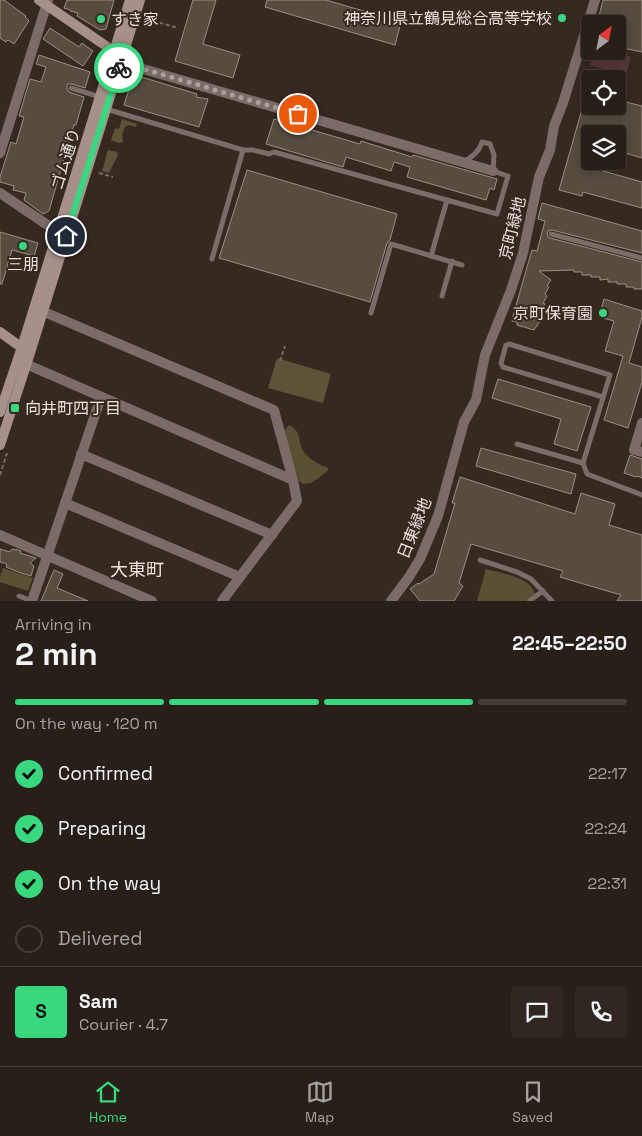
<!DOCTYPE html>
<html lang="en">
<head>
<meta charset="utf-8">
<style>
  :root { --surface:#281f19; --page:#302722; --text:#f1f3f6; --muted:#a5a2a2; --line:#443d38; --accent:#39d87f }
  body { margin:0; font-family:"Space Grotesk","Noto Sans JP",sans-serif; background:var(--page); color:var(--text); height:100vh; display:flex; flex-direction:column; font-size:19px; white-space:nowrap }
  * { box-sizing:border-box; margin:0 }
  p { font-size:16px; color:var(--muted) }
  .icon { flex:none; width:28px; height:28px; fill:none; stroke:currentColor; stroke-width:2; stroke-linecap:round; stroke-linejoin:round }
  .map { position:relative; height:601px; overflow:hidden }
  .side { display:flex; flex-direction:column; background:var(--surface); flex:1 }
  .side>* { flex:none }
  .needle { width:32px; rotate:32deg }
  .buttons { position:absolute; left:581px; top:15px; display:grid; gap:10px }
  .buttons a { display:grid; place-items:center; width:45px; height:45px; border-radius:5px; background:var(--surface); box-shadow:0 2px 12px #0003,0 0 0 1px var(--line); font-size:25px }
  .pin { position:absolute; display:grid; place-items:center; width:42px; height:42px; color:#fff; margin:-21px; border:2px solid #fff; border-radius:50%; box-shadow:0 1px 5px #0007 }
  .courier { position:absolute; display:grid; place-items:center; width:50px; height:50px; margin:-25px; border:4px solid #39d87f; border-radius:50%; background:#fff; color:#222; box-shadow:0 1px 6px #0007 }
  .summary em { font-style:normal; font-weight:700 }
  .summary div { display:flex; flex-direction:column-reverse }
  .summary { display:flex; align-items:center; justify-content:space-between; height:85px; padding:0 15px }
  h1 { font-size:32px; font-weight:700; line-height:38px }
  .bar { display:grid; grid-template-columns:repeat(4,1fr); gap:8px 5px; align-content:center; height:60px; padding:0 15px }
  .bar i { height:6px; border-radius:4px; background:var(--line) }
  .bar .selected { background:var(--accent) }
  .bar p { grid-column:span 4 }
  .line { display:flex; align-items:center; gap:12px; padding:0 15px; border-top:1px solid var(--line) }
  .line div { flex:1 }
  .round { display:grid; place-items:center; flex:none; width:52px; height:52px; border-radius:5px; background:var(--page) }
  ol { padding:0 15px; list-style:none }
  li { display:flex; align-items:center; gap:15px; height:55px }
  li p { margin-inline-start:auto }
  li .icon { padding:5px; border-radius:50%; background:var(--accent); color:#111; stroke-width:4 }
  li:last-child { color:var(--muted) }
  li i { width:28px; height:28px; border:2px solid var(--line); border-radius:50% }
  .tab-bar { display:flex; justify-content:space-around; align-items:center; height:70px; border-top:1px solid var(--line); background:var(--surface); font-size:14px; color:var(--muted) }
  .tab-bar a { display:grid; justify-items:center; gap:2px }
  .tab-bar .selected { color:var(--accent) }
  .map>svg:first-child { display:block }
</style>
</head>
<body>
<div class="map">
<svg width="642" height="601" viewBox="0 0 642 601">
  <rect width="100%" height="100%" fill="#362921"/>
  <g fill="#5c5438">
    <path d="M122,119l15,5 -1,3 -7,-2 -4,2 -3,8 1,7 -4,1 -8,-3 4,-12 4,1z"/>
    <path d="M108,150l9,2 1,3 -9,18 -7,-2z"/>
    <path d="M277,358l54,16 -8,29 -55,-15z"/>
  </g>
  <g fill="#595134">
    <path d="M289,425c14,7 8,17 15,27 6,8 15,12 24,16v2c-1,2 -15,12 -17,13 -3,1 -6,0 -8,1l-4,-3 -15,-50z"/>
    <path d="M3,568l30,10 -5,13 -28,-9v-5z"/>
    <path d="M486,569c15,4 45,8 49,25l-10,7h-48z"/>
  </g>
  <path fill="#57373a" d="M594,51h17l20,6 -5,18 -36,-10z"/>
  <g fill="#564c40" stroke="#9b9082">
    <path d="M0,0h4l22,16 -1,1 4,4 -15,23 -6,-4 -2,2 -6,-4z"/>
    <path d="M67,0h47l-8,29 -6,1 -23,-14 1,-3 -8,-2 1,-1 -7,-2z"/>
    <path d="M193,0h23l-13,44 37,11 -7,23 -58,-17z"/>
    <path d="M267,0h59l75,22 -6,23 -130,-38z"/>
    <path d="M603,0h39v52l-24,-5v-23h-21z"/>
    <path d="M50,28l29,19 3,-4 11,8 -10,15 -40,-27z"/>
    <path d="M39,55l51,17 -5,16 -13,-4h-4l-1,2v3l2,3 15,5 -8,28h-2l-7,23 -18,63 -6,3 -19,-14 2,-7 -13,-3 1,-4 -14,-4v-5l11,-35 5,2 8,-27 -5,-1 11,-37 11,3 5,-15 -10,-3z"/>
    <path d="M135,75l62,19 -1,3 12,2 -9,28 -75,-22 6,-19 1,1z"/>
    <path d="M588,88l2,1v17h28v-6l24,6v52l-24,-7v-17h-28l-1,33 53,15v26l-59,-16 -1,4 -23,-6z"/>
    <path d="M274,119l86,25 1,-3 51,16 1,-2 84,24 -3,11 -4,-2 -4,12 -79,-23 3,-10 -16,-5 -3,9 -45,-14 -3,10 -77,-23z"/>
    <path d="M247,170l150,44 -7,26 -3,3 -17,59 -151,-44z"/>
    <path d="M542,203l100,28v22l-90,-23 -4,1 -1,2 1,4 2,1 92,24v27h-8v-2h-8v-3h-9v-2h-9v-3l-8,1v-3h-9v-2h-9v-3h-8v-2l-35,1 12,9 -4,6 2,1 -4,7 2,2 -4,7 2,1 -5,7 2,1 -4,7 2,2 -6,9 -17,-5v-3l-5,-1 3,-12 17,-59 5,1 8,-30 -7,-2z"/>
    <path d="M0,232l38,11 -4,13 -22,-6 -10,34h-2z"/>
    <path d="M604,299l38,12v6l-13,46 13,4v15l-14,46 -24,-8 19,-64 -18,-5 9,-30 -15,-4z"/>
    <path d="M498,379l93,28 -14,44 -23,-7 7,-25 -69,-21z"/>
    <path d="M481,448l95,26 -5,20 -95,-28z"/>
    <path d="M630,455l12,4v19l-5,-2 -1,1 -12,-4z"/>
    <path d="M460,477l115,37 6,-21 34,11 -6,21 33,10v66h-25l4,-6 -61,-18 3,-6 -92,-27 -12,39 4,3 -9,15h-34l-10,-12 8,-6 1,1 15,-10 21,-71h-3z"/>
    <path d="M0,549l10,3 2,-3 6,1 3,1 -1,2 16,5 -6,5 4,3 -3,10 -10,-3 -15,-6 1,-3 -7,-2z"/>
    <path d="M54,570l9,4 -6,14 31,13h-47z"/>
  </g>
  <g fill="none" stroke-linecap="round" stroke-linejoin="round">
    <g stroke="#786d65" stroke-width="2" stroke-dasharray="4 2.5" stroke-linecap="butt">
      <path d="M147,19l31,9"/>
      <path d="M99,173l14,4"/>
      <path d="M280,361l5,-15"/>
      <path d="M0,475l7,-22"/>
    </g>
    <g stroke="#7c6c68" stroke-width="5">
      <path d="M71,88l29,9"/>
      <path d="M106,109l137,41h10l16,4 5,-2 223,62 11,-38 -15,-5 1,-16 -4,-11 -8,-2c-3,10 -10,15 -19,20"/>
      <path d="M551,234l91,24"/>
      <path d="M431,256l16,-56"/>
      <path d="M212,259l31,-109"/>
      <path d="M442,296l10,-35"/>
      <path d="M371,313l20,-69 71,21"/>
      <path d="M603,397l-100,-30 -2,-4 5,-18 3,-1 101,31 -27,88 4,11 55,21"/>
      <path d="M517,444l66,19"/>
      <path d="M480,560l37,12 14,7 21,22"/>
      <path d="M19,596l13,5"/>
      <path d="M529,601l14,-10"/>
    </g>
    <g stroke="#7c6c68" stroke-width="10">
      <path d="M122,59l11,7 360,105"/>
      <path d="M0,153l48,-153"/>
      <path d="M0,193l46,31 20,12"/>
      <path d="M35,308l239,102 19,70 4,21 -75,100"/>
      <path d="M19,361l274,119"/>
      <path d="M642,423l-8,27 8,2"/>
      <path d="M81,454l184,78 7,3"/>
      <path d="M65,503l175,74"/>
      <path d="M0,535l152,66"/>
      <path d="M32,601l69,-204"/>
      <path d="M391,601l18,-24 11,-18 18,-43 26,-94 12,-22 9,-45 26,-65 12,-37 16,-76 11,-27 4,-24 9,-23 32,-103"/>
    </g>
    <g stroke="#a8908a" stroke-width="10">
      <path d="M39,0l67,46 11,9"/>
      <path d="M0,332l25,18"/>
      <path d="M0,412l22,-65 108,-347"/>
      <path d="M0,445l30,-92 110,-353"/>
    </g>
  </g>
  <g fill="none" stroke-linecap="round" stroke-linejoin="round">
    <path stroke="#aca19b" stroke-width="5" stroke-dasharray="0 9" d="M119,68l3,-9 11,7 165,48"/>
    <path stroke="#39d87f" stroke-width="6" d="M66,236l53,-168"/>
  </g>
  <g fill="#39d87f" stroke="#362921" stroke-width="2">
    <circle cx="562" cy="18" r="5"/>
    <circle cx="101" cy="19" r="5"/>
    <circle cx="23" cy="246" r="5"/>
    <circle cx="603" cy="313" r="5"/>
    <rect x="10" y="403" width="10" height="10" rx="2.5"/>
  </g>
  <g text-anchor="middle" stroke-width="4" stroke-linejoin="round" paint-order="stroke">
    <g font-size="16" fill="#ebe2dc" stroke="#362921" text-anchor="end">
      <text x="552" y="24">神奈川県立鶴見総合高等学校</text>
      <text x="111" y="25" text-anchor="start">すき家</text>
      <text x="23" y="270" text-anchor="middle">三朋</text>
      <text x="593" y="319">京町保育園</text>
      <text x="25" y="414" text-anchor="start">向井町四丁目</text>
    </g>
    <g font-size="16" fill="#ebe2dc" stroke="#362921">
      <text transform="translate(65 159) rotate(-73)" y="6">ゴム通り</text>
      <text transform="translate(512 228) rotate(-76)" y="6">京町緑地</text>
      <text transform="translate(414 528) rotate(-68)" y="6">日東緑地</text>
    </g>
    <g font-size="18" fill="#ebe2dc" stroke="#362921">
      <text x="137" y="576">大東町</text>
    </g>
  </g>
</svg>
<div class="buttons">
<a><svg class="needle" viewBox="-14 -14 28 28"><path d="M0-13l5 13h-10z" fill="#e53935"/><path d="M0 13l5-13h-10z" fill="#a5a2a2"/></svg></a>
<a><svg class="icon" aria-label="locate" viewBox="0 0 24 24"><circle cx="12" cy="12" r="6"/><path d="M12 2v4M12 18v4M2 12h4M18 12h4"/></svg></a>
<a><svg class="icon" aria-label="layers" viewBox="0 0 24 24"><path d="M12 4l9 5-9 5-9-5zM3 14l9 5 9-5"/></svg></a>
</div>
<div class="pin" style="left:298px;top:114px;background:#ea580c"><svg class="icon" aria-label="bag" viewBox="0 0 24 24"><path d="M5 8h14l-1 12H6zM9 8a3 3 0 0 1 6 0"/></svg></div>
<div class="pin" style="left:66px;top:236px;background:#1f2937"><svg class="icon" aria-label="home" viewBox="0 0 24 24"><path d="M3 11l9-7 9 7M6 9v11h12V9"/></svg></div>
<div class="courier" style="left:119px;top:68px"><svg class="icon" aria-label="bike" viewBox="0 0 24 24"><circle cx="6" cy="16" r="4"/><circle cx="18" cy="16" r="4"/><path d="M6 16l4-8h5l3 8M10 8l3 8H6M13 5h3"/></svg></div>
</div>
<section class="side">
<div class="summary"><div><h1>2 min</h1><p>Arriving in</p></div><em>22:45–22:50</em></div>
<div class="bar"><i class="selected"></i><i class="selected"></i><i class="selected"></i><i></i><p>On the way · 120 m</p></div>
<ol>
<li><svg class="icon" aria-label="check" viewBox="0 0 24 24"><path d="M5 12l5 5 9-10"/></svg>Confirmed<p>22:17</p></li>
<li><svg class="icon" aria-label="check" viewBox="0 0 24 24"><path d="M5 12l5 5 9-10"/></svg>Preparing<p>22:24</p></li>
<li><svg class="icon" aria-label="check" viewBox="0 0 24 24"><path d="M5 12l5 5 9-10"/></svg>On the way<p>22:31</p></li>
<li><i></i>Delivered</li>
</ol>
<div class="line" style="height:90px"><b class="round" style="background:var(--accent);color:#111">S</b><div><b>Sam</b><p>Courier · 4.7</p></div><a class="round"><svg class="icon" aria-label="chat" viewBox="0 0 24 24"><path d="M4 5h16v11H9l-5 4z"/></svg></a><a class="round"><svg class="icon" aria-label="phone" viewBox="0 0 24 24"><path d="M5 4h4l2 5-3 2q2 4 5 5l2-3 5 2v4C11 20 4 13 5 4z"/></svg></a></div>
</section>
<nav class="tab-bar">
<a class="selected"><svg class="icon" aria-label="home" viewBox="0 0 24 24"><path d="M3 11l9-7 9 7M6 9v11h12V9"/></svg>Home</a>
<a><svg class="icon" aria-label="map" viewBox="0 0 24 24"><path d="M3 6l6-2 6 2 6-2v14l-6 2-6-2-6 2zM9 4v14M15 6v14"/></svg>Map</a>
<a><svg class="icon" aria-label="saved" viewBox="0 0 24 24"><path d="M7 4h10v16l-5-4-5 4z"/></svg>Saved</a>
</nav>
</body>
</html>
